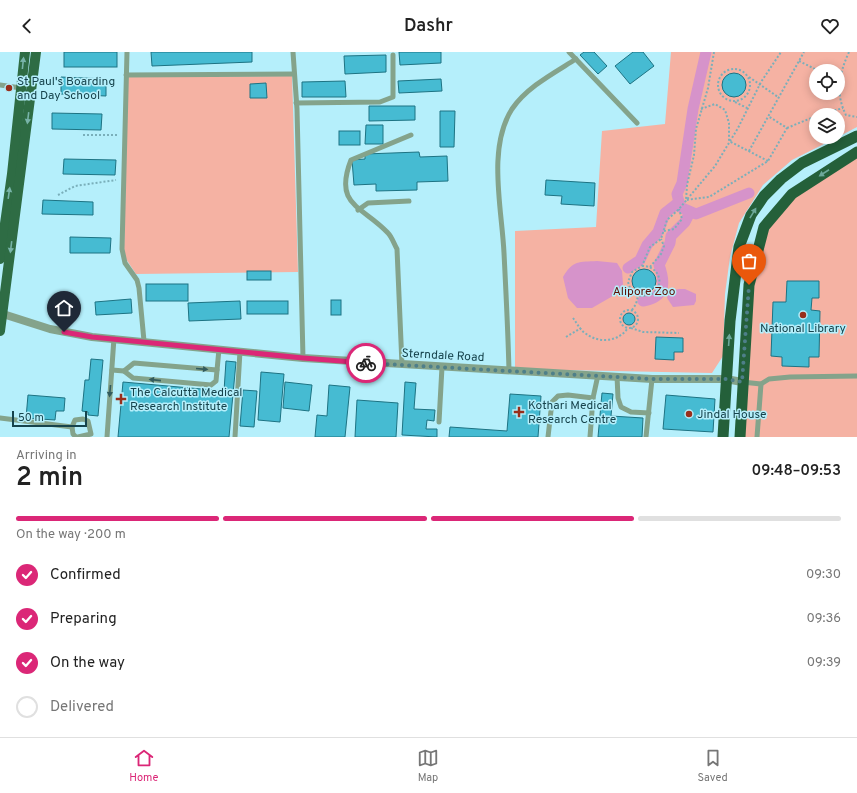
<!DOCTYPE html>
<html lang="en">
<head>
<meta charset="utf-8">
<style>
  :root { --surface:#fff; --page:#f2f2f2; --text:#222; --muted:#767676; --line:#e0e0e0; --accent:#db2777 }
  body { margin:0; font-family:Overpass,sans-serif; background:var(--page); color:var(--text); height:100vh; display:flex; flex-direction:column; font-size:15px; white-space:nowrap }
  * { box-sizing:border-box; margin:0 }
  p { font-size:13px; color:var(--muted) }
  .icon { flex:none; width:22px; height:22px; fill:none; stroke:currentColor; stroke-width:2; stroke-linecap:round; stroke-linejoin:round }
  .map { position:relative; height:385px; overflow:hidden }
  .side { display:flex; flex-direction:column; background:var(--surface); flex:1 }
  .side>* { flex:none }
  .fabs { position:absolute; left:809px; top:12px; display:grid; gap:8px }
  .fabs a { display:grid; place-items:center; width:36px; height:36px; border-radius:50%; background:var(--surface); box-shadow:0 2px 10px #0003; font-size:20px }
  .scale { position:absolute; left:12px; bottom:10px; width:75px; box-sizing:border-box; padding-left:4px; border:2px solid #16434c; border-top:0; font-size:11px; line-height:14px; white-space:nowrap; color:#16434c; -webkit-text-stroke:3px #b5effb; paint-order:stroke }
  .pin { position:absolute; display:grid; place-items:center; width:34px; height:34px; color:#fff; margin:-41px -17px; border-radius:50% 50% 50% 0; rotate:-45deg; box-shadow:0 0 4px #0007 }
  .pin .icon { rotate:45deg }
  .courier { position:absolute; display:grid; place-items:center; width:40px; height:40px; margin:-20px; border:3px solid #db2777; border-radius:50%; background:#fff; color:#222; box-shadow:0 1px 5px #0007 }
  .head em { font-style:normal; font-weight:600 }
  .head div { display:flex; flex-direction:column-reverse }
  .head { display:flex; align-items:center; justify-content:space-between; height:68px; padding:0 16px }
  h1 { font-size:26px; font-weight:600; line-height:30px }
  .bar { display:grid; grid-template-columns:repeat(4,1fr); gap:6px 4px; align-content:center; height:48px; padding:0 16px }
  .bar i { height:5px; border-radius:3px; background:var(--line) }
  .bar .on { background:var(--accent) }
  .bar p { grid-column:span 4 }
  ol { padding:0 16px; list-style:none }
  li { display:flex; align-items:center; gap:12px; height:44px }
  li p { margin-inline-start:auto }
  li .icon { padding:4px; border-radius:50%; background:var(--accent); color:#fff; stroke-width:4 }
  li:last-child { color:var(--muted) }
  li i { width:22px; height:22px; border:2px solid var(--line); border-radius:50% }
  header { display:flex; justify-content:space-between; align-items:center; height:52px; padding:0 16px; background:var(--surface); font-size:18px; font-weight:600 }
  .menu { display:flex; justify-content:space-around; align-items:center; height:56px; border-top:1px solid var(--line); background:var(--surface); font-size:11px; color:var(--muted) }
  .menu a { display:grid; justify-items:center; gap:2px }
  .menu .on { color:var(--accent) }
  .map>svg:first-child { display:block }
</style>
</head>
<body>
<header><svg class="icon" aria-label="back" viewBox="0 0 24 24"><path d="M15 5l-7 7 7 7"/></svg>Dashr<svg class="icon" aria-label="heart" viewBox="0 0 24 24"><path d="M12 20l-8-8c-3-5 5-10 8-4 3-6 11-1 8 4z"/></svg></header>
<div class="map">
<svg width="857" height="385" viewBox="0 0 857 385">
  <rect width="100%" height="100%" fill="#b5effb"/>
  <g fill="#f5b2a3" fill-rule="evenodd">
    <path d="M671,0h186v75l-19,10v-22h-22v22h22l-46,23 -29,25 -24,38 -9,34 -5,37 -2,62 -11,17 -197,-4v-138l81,-4 6,-96 63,-7zM816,19h22v22h-22z"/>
    <path d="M292,24l6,196 -162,2 -10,-15 -2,-10 4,-172z"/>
    <path d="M857,101v284h-114l7,-149 12,-50 14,-26z"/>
  </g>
  <g fill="#d693ca">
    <path d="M597,209l20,2 5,8 1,13 -5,9 -26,15h-15l-9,-10 -5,-21c10,-17 16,-15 34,-16z"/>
    <path d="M679,237h6l11,5v7l-2,4 -21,2 -6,-9 2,-7z"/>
  </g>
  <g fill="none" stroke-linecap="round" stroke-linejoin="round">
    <g stroke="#d693ca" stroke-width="11">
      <path d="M706,0l-13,57 -11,74 -5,11 3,13 16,7 53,-21"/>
      <path d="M628,216l12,-8 7,-15 11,-13 7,-19 14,-11"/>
      <path d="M643,249c22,-4 23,-17 16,-36l11,-22 1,-7 14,-14 5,-10"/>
    </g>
  </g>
  <g fill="#46bbd2" stroke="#1d7383">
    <rect x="64" y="0" width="53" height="15"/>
    <path d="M151,0h101v10l-100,4z"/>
    <path d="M399,0h42v11l-41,2z"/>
    <path d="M584,0h10l13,14 -9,8 -18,-19z"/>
    <path d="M633,0h10l11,14 -24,18 -15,-18z"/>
    <path d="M386,3v17l-41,2 -1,-18z"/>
    <circle cx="734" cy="33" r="12"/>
    <path d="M61,25l45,2v17l-45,-2z"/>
    <path d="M441,27l1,12 -43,2 -1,-12z"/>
    <path d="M345,29l1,16h-44v-15z"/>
    <path d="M266,31l1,15h-17v-14z"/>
    <path d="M369,54h46v14l-46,1z"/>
    <path d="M440,59h15l-1,36h-14z"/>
    <path d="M52,61l50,1 -1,16 -49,-1z"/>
    <path d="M366,73h17v19h-18z"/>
    <rect x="339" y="79" width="21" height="14"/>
    <path d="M419,100l1,5 27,-1 1,25 -31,1v8l-41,1v-7l-22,1 -2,-25 13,-1v-5z"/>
    <path d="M64,107l52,1 -1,15 -52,-1z"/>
    <path d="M546,128l49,3 -1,23 -33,-2 1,-8 -17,-1z"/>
    <path d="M43,148l50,2v13l-51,-1z"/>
    <path d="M70,185l41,1 -1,15h-40z"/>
    <circle cx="644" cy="229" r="12"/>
    <rect x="247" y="219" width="24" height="9"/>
    <path d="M787,229h32v17h-7l-1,12 9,1 -1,46h-10v10l-27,-1v-9l-11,-1 2,-54h13z"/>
    <rect x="146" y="232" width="42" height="17"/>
    <path d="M131,247l1,14 -36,2 -1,-13z"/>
    <rect x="331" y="248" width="10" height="15"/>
    <path d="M240,249l1,18 -52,2 -1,-18z"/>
    <rect x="247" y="249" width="41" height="13"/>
    <circle cx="629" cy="267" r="6"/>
    <path d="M656,285l27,1v14h-9v8l-19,-1z"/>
    <path d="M91,307l12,1 -5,56 -10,-1v-3l-6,-1 3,-31h4z"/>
    <path d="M226,309l10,1 -7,75h-111l5,-55 101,9z"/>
    <path d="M261,320l23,2 -4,48 -22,-2z"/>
    <path d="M285,330l27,3 -3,26 -26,-3z"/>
    <path d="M405,330l11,1 -2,26 21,1 -1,11 -7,-1 -1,9h11v8l-35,-2z"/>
    <path d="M329,333l21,2 -5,50h-30l2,-22 10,1z"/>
    <path d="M243,338l14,1 -3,36 -14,-1z"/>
    <path d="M602,341l11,1 -2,22 32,2 -1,19h-44z"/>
    <path d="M510,342l31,2 -3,41h-89l1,-10 57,4z"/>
    <path d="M28,343l37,3 -1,13h-8l-1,9 -29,-2z"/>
    <path d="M666,343l49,4 -2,33 -50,-3z"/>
    <path d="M357,348l41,3 -2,34h-41z"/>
  </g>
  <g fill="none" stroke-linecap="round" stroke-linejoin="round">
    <g stroke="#7aafba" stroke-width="2" stroke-dasharray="2 2" stroke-linecap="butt">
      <path d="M714,0l-6,36 -12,41 -2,26 -7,30 -1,15 23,-3 59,-36 19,-33 -19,-12"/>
      <path d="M849,0c-10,22 -14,41 -3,63l11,2"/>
      <path d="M799,9l20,10"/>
      <circle cx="734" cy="33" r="16"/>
      <path d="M749,25l29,20"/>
      <path d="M735,50l12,6"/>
      <path d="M701,57l14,-5 10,6 4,13v18l39,20"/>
      <path d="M819,63l24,-7"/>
      <path d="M787,76l29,-12"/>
      <path d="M83,83h35"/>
      <path d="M749,99l55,-99"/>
      <path d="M58,143l17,-9 41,-6"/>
      <path d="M664,179l10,-2 8,-10 -3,-10"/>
      <path d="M642,214c26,0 23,39 -10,28l-4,-12 4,-10 10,-6 8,-19 11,-8 6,-19 12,-11 36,-43 23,-38 23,-46 20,-30"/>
      <path d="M650,215l11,-13 3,-8 -3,-7"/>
      <circle cx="629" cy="267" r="9"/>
      <path d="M632,258l4,-6 2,-8"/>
      <path d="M573,266c4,5 7,12 12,15 14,11 33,9 43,-5"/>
      <path d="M631,276l12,4 36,1"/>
      <path d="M566,285l15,-9"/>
    </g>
    <g stroke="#84a38b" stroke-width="5">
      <path d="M127,0l-5,197 3,14 12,17 2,8 5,53"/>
      <path d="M293,0l4,57 6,249"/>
      <path d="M569,0l68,71"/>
      <path d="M126,23l168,-1"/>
      <path d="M0,33l21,3"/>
      <path d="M296,51l84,-1 13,-5v-42"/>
      <path d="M358,158l10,-7 41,-2"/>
      <path d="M402,313l-5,-116c-3,-5 -5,-12 -9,-16 -25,-27 -55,-27 -37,-73l60,-25"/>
      <path d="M112,318l12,1 9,7 78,7 5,-4 3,-32"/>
      <path d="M124,319l10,-8 83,7"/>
      <path d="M509,319c-1,-40 -3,-79 -5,-118 -2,-44 -17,-105 8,-144 15,-22 42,-36 64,-50"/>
      <path d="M617,324l1,22 3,9 10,5 18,1"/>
      <path d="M742,330l19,2 8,-5 21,-2 67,-1"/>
      <path d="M0,366l72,9"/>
      <path d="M439,370l3,-55"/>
      <path d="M76,385l-3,-3 -1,-7 3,-7 8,-1 5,2 3,13 -13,3"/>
      <path d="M107,385l7,-99"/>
      <path d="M235,385l5,-86"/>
      <path d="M548,385l4,-35 6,-6 10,-1 25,3"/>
      <path d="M590,385l3,-39 5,-23"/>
      <path d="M646,385l6,-58"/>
      <path d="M757,385l4,-53"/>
    </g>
    <path stroke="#84a38b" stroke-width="8" d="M0,261l50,16 42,8 211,21 349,21h74l16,3"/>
    <g stroke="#2e6c44" stroke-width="10">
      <path d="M0,207l12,-85 13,-122"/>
      <path d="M0,279l36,-279"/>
    </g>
    <g stroke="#24603a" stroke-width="11">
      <path d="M723,385l7,-116 9,-74 12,-32 13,-19 17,-17 21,-16 55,-27"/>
      <path d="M740,385l9,-152 15,-58 28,-33 65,-42"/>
    </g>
  </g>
  <defs><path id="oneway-solid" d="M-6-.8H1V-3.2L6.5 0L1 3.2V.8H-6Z"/></defs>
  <g fill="#78b4a9">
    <use href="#oneway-solid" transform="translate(23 11) rotate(-84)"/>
    <use href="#oneway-solid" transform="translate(28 66) rotate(97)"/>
    <use href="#oneway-solid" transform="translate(9 141) rotate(-82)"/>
    <use href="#oneway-solid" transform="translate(11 195) rotate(97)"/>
  </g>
  <g fill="#6ca89a">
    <use href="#oneway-solid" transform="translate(824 121) rotate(147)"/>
    <use href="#oneway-solid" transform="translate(753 161) rotate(-59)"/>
    <use href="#oneway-solid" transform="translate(729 288) rotate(-86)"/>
  </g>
  <g fill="#325b5c">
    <use href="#oneway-solid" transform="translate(202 317) rotate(5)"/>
    <use href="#oneway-solid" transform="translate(155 328) rotate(-174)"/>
    <use href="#oneway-solid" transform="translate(110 339) rotate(95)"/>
  </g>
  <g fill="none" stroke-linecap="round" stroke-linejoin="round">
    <path stroke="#4e7f89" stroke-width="4" stroke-dasharray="0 7.2" d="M366,311l286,16h74l16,3 7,-97"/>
    <path stroke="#db2777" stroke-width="5" d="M64,280l28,5 211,21 63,5"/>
  </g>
  <g fill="#982e1b" stroke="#b5effb" stroke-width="1.5">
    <circle cx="9" cy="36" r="4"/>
    <circle cx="803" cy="263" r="4"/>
    <path d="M119 341h4v4h4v4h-4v4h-4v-4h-4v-4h4z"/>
    <path d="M517 354h4v4h4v4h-4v4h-4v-4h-4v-4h4z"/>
    <circle cx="689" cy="362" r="4"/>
  </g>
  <g text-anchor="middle" stroke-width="3" stroke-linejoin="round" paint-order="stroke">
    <g font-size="12" fill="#16434c" stroke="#b5effb" text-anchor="start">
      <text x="17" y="33">St Paul's Boarding<tspan x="17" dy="14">and Day School</tspan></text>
      <text x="803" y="280" text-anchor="middle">National Library</text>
      <text x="130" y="344">The Calcutta Medical<tspan x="130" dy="14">Research Institute</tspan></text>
      <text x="528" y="357">Kothari Medical<tspan x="528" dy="14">Research Centre</tspan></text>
      <text x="697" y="366">Jindal House</text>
    </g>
    <g font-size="12" fill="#5c1003" stroke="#b5effb">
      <text x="644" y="243">Alipore Zoo</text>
    </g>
    <g font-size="12" fill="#16434c" stroke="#b5effb">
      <text transform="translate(443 303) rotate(3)" y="4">Sterndale Road</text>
    </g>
  </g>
</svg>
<div class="fabs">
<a><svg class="icon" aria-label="locate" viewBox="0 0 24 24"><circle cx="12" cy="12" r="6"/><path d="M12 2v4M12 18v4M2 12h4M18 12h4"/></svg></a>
<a><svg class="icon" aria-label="layers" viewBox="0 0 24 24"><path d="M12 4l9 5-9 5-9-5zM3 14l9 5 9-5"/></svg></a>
</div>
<div class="scale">50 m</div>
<div class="pin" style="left:749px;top:233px;background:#ea580c"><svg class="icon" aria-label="bag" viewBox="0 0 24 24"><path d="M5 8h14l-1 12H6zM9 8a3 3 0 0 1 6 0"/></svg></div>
<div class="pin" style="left:64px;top:280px;background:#1f2937"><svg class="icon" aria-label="home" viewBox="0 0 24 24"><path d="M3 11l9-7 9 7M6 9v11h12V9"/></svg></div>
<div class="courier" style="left:366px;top:311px"><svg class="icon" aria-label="bike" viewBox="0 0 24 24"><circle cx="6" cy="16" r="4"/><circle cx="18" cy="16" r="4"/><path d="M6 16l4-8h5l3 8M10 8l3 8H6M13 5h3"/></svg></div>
</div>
<section class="side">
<div class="head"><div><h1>2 min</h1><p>Arriving in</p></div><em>09:48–09:53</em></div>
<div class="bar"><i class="on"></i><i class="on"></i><i class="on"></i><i></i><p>On the way · 200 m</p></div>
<ol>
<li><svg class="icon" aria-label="check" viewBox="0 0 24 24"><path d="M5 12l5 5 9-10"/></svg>Confirmed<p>09:30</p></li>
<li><svg class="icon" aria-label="check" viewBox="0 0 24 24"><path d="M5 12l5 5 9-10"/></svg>Preparing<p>09:36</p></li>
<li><svg class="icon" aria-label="check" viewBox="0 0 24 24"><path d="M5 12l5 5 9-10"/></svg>On the way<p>09:39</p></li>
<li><i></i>Delivered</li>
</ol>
</section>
<nav class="menu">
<a class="on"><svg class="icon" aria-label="home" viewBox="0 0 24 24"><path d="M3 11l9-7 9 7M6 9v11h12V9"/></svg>Home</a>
<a><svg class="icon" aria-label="map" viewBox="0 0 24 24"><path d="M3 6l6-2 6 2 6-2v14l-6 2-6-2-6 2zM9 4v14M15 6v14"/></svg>Map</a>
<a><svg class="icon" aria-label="saved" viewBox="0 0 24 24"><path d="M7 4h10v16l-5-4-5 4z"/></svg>Saved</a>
</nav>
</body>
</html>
